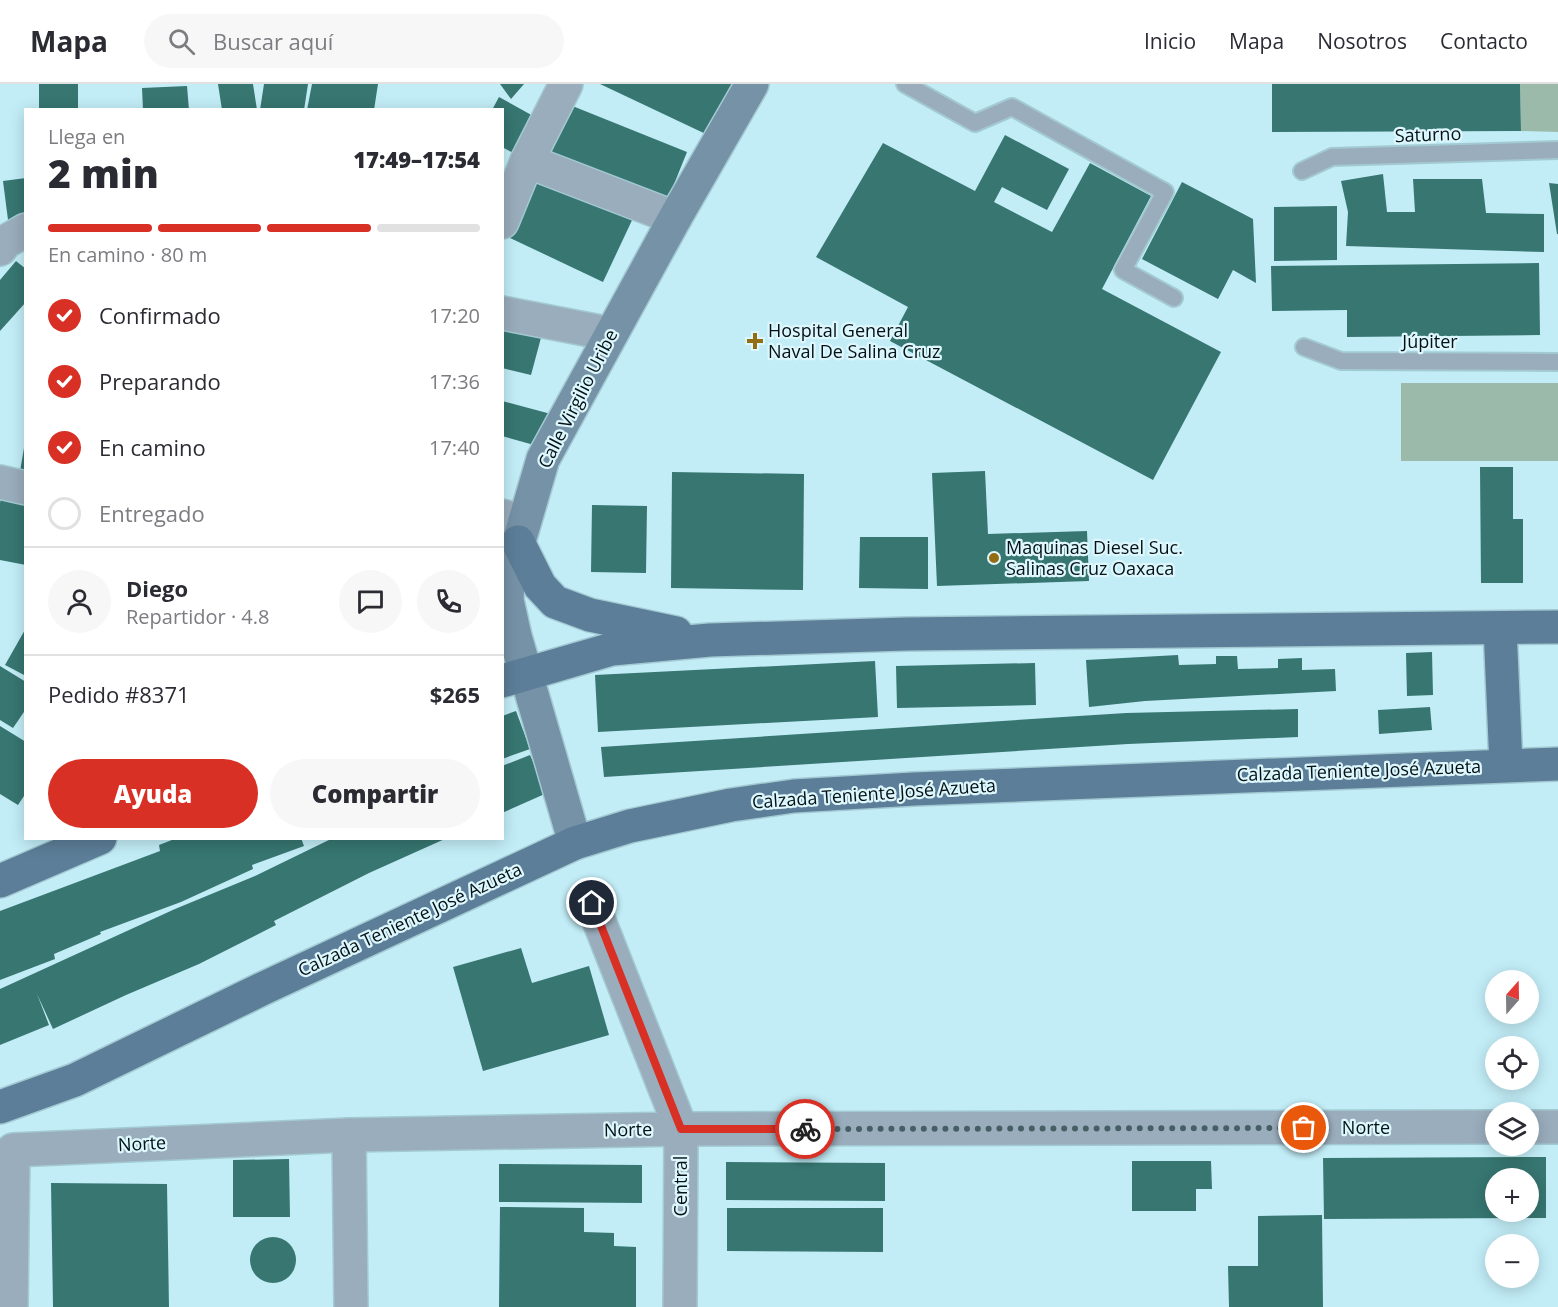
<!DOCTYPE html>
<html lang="es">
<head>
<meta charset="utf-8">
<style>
  :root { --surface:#fff; --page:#f7f7f7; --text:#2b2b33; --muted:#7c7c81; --line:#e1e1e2; --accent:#d93025 }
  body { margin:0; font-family:"Open Sans",sans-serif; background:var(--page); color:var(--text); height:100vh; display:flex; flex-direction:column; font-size:22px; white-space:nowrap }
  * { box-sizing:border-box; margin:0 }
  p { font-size:20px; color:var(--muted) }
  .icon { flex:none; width:33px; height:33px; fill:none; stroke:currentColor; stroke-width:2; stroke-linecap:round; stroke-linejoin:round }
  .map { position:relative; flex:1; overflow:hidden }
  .sheet { position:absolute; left:24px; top:24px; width:480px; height:732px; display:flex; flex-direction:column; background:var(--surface); border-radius:0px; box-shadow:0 3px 15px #0003 }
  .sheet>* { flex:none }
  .needle { width:39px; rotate:20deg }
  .tools { position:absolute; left:1485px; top:886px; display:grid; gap:12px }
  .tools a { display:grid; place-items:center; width:54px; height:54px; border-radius:50%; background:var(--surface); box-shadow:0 3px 15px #0003; font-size:30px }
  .pin { position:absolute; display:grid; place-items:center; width:51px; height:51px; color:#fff; margin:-26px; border:3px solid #fff; border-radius:50%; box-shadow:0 2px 6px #0007 }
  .courier { position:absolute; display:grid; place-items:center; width:60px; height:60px; margin:-30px; border:4px solid #d93025; border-radius:50%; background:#fff; color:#222; box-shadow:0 2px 8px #0007 }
  .overview em { font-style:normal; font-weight:800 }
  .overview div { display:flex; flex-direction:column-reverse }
  .overview { display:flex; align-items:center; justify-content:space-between; height:102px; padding:0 24px }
  h1 { font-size:39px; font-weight:800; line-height:45px }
  .bar { display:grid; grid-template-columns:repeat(4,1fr); gap:9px 6px; align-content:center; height:72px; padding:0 24px }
  .bar i { height:8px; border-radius:4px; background:var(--line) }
  .bar .selected { background:var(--accent) }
  .bar p { grid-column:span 4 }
  .line { display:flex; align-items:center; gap:15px; padding:0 24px; border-top:2px solid var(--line) }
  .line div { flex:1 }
  .round { display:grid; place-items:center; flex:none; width:63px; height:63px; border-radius:32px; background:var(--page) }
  ol { padding:0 24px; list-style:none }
  li { display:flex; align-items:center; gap:18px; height:66px }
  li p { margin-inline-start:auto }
  li .icon { padding:6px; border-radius:50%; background:var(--accent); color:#fff; stroke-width:4 }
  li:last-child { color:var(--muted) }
  li i { width:33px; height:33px; border:3px solid var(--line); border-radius:50% }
  .action { display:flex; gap:12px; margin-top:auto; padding:12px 24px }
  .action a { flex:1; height:69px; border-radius:36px; background:var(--accent); color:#fff; font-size:24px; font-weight:800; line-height:69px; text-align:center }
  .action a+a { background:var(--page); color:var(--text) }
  header { display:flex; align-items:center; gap:36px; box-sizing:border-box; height:84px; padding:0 30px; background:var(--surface); border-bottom:2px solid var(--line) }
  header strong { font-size:28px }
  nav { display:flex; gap:33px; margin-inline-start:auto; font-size:21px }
  .search { width:420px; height:54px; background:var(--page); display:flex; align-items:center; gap:15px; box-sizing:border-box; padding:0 21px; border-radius:33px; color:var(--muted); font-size:22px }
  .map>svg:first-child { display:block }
</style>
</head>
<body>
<header>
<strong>Mapa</strong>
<div class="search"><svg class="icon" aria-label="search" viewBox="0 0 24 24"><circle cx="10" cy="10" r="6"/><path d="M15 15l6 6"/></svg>Buscar aquí</div>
<nav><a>Inicio</a><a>Mapa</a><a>Nosotros</a><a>Contacto</a></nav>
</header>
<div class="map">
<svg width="1558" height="1223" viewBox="0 0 1558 1223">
  <rect width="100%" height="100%" fill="#c2edf7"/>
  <g fill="#9cbaaa">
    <path d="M1520,0h38v48l-37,-1z"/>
    <rect x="1401" y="299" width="157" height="78"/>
  </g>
  <g fill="#377671" fill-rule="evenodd">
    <rect x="39" y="0" width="39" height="26"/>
    <path d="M218,0h35l4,26h-35z"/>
    <path d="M264,0h44l-4,26h-44z"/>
    <path d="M312,0h66l-4,26h-67z"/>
    <path d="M500,0h24l-13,15z"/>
    <path d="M600,0h136l-26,52z"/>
    <path d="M1272,0h248l1,47 -249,1z"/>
    <path d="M187,2l2,24h-46l-1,-22z"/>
    <path d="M499,13l36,20 -20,37 -13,-7v-37h-10z"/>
    <path d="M565,19l122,49 -23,57 -122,-49z"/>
    <path d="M1005,51l64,34 -22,41 -45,-23 -8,15 58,30 38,-69 61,33 -49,93 119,63 -68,128 -263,-139 18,-34 -92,-50 67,-114 92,48z"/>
    <path d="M536,87l98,45 -31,66 -97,-46z"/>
    <path d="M1383,90l4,38h28l-2,-33h69l4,34 58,1v38l-198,-6 2,-34 -7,-31z"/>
    <path d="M26,94v40l-18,2 -5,-39z"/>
    <path d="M1182,98l71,37 3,64 -23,-13 -15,29 -76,-40z"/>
    <path d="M1549,99l9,1v50h-1z"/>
    <path d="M1337,122v54l-63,1v-54z"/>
    <path d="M16,177l10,8v33l-26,29v-51z"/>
    <path d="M1539,179l1,72 -193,2v-27l-75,1 -1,-45z"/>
    <path d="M505,240l37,10 -11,41 -29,-7v-36z"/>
    <path d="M502,317l49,13 -17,31 -32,-9z"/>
    <path d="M24,364h2v30l-7,-1z"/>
    <path d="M1480,383h33v52h10v64h-42z"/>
    <path d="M985,387l3,63 99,-3 2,50 -152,5 -5,-113z"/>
    <path d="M672,388l132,2 -1,116 -132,-2z"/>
    <path d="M2,407l24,5v69l-26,-5v-57z"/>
    <path d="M592,421l55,1 -1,67 -55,-1z"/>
    <path d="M860,453h68v52l-69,-1z"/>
    <path d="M26,544v48l-21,-11z"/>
    <path d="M1432,568l1,43 -26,1 -1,-43z"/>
    <path d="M1178,571l1,10 37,-1v-8h21l1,13 40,-1v-9l24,-1v12l33,-1 1,22 -191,10 -56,6 -3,-47z"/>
    <path d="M875,577l3,56 -280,15 -3,-57z"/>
    <path d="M1035,579l1,42 -139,3 -1,-42z"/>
    <path d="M0,582l26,16v27l-13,19 -13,-8z"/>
    <path d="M1430,623l2,23 -53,4 -1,-24z"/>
    <path d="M1298,625v28l-170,7 -524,33 -3,-30 525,-34z"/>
    <path d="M516,627l14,38 -28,10v-43z"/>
    <path d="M0,642l26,16v51l-8,12 -18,-11z"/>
    <path d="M530,671l17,38 -45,20v-47z"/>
    <path d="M177,754h124l3,8 -52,19 1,4 -72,33 -81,30 1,2 -47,20 1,5 -55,21v-69l160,-60 -1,-6z"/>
    <path d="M333,754h114l-78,35 -95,48 2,4 -77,39 -73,31 -73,34 -16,-35 12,31 -49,20v-56l175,-80 80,-33z"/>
    <path d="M521,864l11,35 57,-17 20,69 -126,36 -30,-104z"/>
    <path d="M1546,1073v61l-222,1 -1,-61zM1496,1095h32v33h-32z"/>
    <path d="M289,1075l1,58h-57v-57z"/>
    <path d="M1132,1077h79l1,28h-16v22h-64z"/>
    <path d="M726,1078l159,1v38l-159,-1z"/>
    <path d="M499,1080l143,1v38l-143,-1z"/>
    <path d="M51,1099l116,1 2,123h-116z"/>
    <path d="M500,1123l84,1v24l30,1v13l22,1v60h-137z"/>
    <path d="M727,1124h156v44l-156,-1z"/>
    <path d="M1322,1131l1,92h-94l-1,-41h30v-50z"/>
    <circle cx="273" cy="1176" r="23"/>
  </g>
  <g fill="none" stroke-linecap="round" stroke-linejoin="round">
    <g stroke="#a3cad3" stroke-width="20">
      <g id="lane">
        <path d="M905,0l70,39 37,-16 153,85 -42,78 51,28"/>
        <path d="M1302,87l30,-14 226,-7"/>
        <path d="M1304,263l37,14 217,1"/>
      </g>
    </g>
    <g stroke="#a3cad3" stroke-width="36">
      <g id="street">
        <path d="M527,77l148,57"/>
        <path d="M502,138l25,-61 39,-77"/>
        <path d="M0,165l5,-7 21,-12"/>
        <path d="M502,229l109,21"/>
        <path d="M0,398l26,6"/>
        <path d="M502,432l22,6"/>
        <path d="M592,819l89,226 -1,178"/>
        <path d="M1528,1043h30"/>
        <path d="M349,1051l2,172"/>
        <path d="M11,1223l2,-157 336,-15 332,-6 815,-2"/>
      </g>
    </g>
    <g stroke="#a3cad3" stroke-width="36">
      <path id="secondary" d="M575,759l-60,-207 -8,-36 1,-21 35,-120 132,-241 77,-134"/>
    </g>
    <g stroke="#a3cad3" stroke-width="36">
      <g id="primary">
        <path d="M518,458l22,44 15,16 35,13 86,18"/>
        <path d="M1500,544l6,137"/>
        <path d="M502,597l110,-32 98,-9 196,-6 652,-7"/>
        <path d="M0,797l100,-43"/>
        <path d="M0,1023l75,-27 189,-92 311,-145 55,-17 101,-21 63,-9 120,-7 644,-25"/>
      </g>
    </g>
    <use href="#lane" stroke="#9aadbc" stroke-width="16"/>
    <use href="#street" stroke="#9aadbc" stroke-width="33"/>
    <use href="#secondary" stroke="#7692a7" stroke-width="33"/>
    <use href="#primary" stroke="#5c7e98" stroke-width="33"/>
  </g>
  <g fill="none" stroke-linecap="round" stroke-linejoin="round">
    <path stroke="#465f65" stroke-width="6" stroke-dasharray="0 10.8" d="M805,1045l499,-1"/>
    <path stroke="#d93025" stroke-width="8" d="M592,819l89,226h124"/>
  </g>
  <g fill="#926d14" stroke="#ddf7fd" stroke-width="2">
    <path d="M752 248h6v6h6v6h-6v6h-6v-6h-6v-6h6z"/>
    <circle cx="994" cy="474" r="6"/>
  </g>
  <g text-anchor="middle" stroke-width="4.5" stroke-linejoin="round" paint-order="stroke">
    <g font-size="18" fill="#031216" stroke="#ddf7fd">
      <text transform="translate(1428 51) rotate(-2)" y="6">Saturno</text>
      <text x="1430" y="264">Júpiter</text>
      <text transform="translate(578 315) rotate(-63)" y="6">Calle Virgilio Uribe</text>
      <text transform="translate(1359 687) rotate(-2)" y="6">Calzada Teniente José Azueta</text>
      <text transform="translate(874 710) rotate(-4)" y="6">Calzada Teniente José Azueta</text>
      <text transform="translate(410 836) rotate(-25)" y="6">Calzada Teniente José Azueta</text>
      <text x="1366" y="1050">Norte</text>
      <text transform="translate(628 1046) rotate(-1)" y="6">Norte</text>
      <text transform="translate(142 1060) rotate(-3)" y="6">Norte</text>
      <text transform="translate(681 1102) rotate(-90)" y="6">Central</text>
    </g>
    <g font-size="18" fill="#031216" stroke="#ddf7fd" text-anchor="start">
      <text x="768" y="253">Hospital General<tspan x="768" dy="21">Naval De Salina Cruz</tspan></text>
      <text x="1006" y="470">Maquinas Diesel Suc.<tspan x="1006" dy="21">Salinas Cruz Oaxaca</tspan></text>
    </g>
  </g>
</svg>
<div class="tools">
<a><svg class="needle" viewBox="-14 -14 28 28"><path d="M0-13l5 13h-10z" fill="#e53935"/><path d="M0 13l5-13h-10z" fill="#7c7c81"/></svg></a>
<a><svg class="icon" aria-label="locate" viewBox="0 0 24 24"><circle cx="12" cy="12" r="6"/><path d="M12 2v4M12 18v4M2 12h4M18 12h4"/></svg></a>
<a><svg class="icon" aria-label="layers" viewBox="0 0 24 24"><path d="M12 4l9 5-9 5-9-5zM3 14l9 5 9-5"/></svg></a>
<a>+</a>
<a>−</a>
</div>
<div class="pin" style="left:1304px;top:1044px;background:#ea580c"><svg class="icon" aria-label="bag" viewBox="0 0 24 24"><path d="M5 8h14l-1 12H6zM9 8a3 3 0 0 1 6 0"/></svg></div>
<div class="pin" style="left:592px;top:819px;background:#1f2937"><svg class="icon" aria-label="home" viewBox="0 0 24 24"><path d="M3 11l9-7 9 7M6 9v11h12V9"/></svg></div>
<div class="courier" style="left:805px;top:1045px"><svg class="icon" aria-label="bike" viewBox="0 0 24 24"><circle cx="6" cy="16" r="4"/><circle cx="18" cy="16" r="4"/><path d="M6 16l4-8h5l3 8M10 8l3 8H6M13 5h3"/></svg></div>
<section class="sheet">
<div class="overview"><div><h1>2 min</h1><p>Llega en</p></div><em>17:49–17:54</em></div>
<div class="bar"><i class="selected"></i><i class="selected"></i><i class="selected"></i><i></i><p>En camino · 80 m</p></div>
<ol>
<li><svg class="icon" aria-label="check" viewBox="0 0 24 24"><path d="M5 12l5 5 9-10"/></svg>Confirmado<p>17:20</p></li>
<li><svg class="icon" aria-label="check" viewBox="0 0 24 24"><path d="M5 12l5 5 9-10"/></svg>Preparando<p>17:36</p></li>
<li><svg class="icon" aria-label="check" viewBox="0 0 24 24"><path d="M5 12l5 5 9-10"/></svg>En camino<p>17:40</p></li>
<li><i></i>Entregado</li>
</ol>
<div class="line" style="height:108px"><a class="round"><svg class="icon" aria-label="person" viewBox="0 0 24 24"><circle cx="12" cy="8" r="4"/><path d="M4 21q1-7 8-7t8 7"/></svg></a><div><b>Diego</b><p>Repartidor · 4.8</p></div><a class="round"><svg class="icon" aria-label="chat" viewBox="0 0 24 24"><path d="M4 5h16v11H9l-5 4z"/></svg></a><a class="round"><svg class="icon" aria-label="phone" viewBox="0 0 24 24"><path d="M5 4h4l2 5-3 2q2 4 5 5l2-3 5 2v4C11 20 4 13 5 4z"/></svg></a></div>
<div class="line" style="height:78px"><div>Pedido #8371</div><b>$265</b></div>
<div class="action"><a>Ayuda</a><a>Compartir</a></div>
</section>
</div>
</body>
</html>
